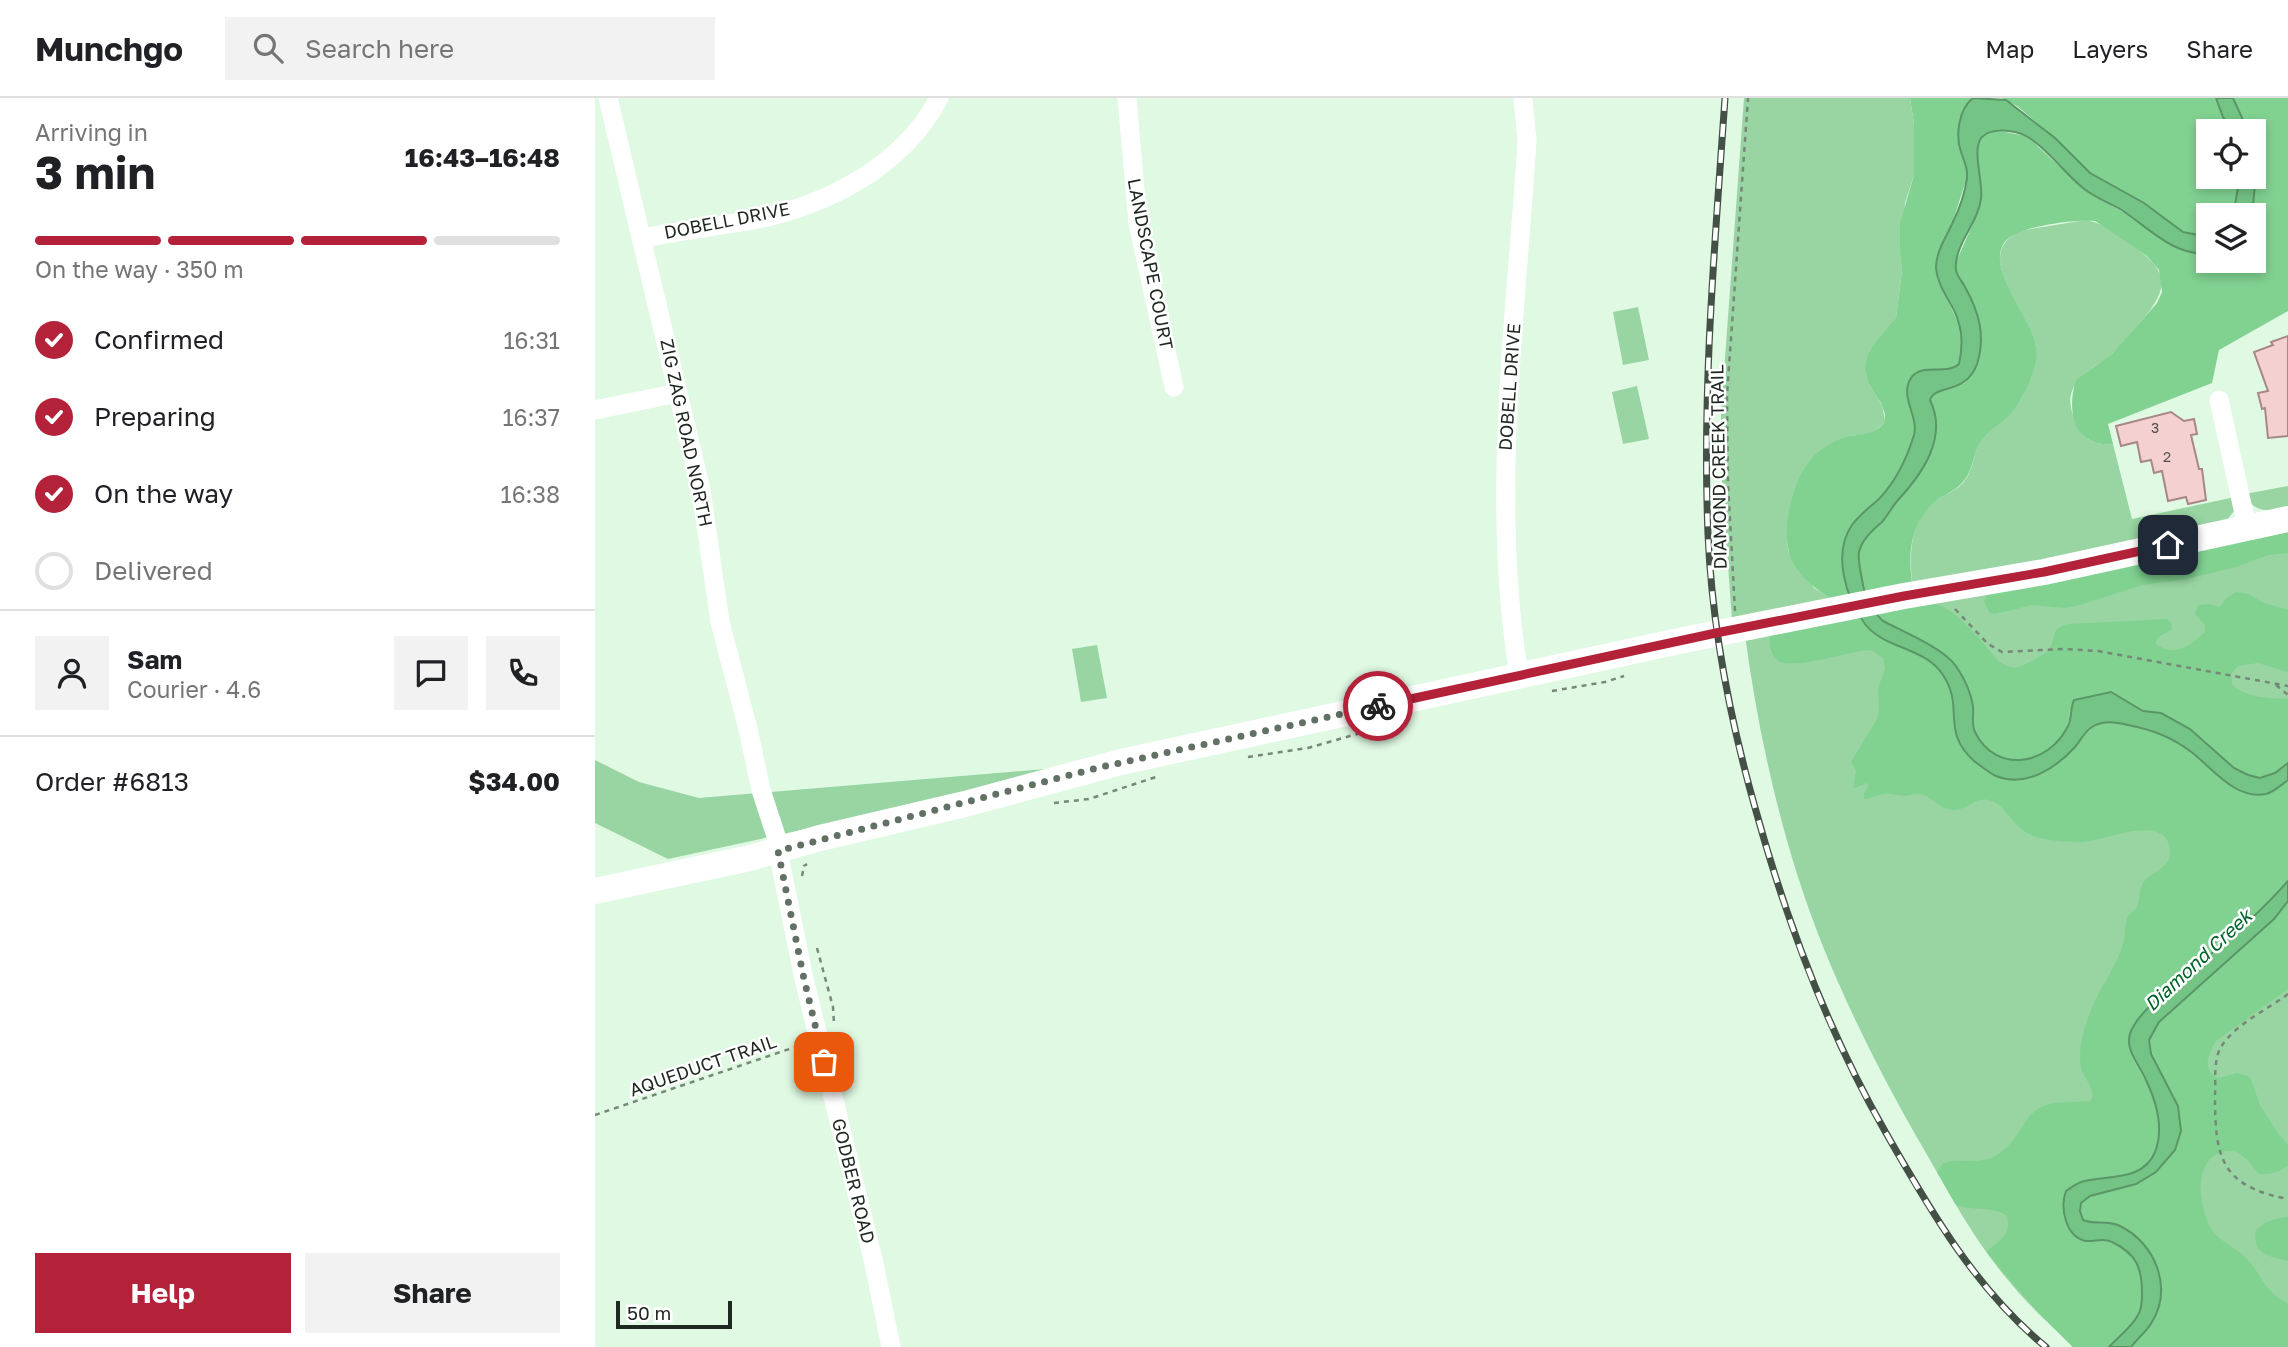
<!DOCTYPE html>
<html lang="en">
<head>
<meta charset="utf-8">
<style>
  :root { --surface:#fff; --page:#f2f2f2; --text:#202124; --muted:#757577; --line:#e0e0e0; --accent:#b42239 }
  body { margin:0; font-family:"Golos Text",sans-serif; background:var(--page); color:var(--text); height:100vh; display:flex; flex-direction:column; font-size:26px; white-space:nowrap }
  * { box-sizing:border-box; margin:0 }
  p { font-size:23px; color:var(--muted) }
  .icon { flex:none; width:38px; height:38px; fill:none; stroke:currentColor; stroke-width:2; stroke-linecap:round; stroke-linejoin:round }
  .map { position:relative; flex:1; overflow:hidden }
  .side { display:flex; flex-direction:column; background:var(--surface); width:595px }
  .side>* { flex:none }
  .fabs { position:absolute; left:1601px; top:21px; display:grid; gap:14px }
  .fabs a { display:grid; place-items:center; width:70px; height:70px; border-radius:0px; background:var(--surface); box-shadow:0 4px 10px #0003; font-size:35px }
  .scale { position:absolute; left:21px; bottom:18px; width:116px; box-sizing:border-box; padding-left:7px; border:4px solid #1f2820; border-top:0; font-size:19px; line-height:24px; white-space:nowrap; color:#1f2820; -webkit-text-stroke:5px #fff; paint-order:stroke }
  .pin { position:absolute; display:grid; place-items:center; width:60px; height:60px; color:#fff; margin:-30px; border-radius:14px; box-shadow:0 4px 10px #0006 }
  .courier { position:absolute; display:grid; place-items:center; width:70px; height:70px; margin:-35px; border:5px solid #b42239; border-radius:50%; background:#fff; color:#222; box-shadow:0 2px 9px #0007 }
  .summary em { font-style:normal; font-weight:700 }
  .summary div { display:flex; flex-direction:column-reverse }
  .summary { display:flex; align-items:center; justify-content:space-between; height:119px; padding:0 35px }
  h1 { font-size:46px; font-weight:700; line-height:52px }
  .bar { display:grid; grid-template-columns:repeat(4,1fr); gap:10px 7px; align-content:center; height:84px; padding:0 35px }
  .bar i { height:9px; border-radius:5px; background:var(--line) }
  .bar .selected { background:var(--accent) }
  .bar p { grid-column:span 4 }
  .line { display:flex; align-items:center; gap:18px; padding:0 35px; border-top:2px solid var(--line) }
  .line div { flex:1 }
  .round { display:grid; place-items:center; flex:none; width:74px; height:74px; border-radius:0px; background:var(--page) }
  ol { padding:0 35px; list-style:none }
  li { display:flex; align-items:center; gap:21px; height:77px }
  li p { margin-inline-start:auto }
  li .icon { padding:7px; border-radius:50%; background:var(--accent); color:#fff; stroke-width:4 }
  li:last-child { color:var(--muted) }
  li i { width:38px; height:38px; border:4px solid var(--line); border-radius:50% }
  .action { display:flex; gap:14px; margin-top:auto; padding:14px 35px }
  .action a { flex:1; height:80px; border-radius:0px; background:var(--accent); color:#fff; font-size:28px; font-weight:700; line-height:80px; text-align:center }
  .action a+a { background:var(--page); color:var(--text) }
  header { display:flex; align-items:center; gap:42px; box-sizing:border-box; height:98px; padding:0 35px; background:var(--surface); border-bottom:2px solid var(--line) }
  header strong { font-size:33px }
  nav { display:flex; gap:38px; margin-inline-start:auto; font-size:24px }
  .search { width:490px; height:63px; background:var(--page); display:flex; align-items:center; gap:18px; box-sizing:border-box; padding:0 24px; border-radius:0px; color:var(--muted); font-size:26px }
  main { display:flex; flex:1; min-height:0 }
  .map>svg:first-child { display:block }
</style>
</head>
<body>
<header>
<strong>Munchgo</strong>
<div class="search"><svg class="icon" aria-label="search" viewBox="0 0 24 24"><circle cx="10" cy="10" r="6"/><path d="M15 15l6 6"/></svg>Search here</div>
<nav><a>Map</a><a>Layers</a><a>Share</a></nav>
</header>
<main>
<section class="side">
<div class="summary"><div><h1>3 min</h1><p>Arriving in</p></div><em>16:43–16:48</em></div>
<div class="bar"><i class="selected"></i><i class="selected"></i><i class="selected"></i><i></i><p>On the way · 350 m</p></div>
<ol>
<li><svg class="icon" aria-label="check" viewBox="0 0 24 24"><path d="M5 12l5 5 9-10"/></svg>Confirmed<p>16:31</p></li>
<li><svg class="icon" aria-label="check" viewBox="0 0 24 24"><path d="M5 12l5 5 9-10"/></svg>Preparing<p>16:37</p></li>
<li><svg class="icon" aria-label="check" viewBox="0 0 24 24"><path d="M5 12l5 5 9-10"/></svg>On the way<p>16:38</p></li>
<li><i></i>Delivered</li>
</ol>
<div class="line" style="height:126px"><a class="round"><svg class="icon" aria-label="person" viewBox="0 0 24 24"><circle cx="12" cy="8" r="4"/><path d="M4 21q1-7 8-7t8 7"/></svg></a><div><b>Sam</b><p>Courier · 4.6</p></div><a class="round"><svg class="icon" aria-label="chat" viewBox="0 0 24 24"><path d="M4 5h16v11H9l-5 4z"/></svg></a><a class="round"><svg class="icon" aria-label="phone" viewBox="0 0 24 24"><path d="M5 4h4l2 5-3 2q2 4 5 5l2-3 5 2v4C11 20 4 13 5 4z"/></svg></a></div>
<div class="line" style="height:91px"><div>Order #6813</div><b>$34.00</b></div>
<div class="action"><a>Help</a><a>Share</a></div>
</section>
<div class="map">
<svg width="1693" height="1249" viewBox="0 0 1693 1249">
  <rect width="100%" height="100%" fill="#dff9e3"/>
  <g fill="#98d5a3">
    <path d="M1149,0h166l4,26v51l-9,28 -5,51 2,17 -6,47 -27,66c8,13 17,23 15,39l-13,11 -21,2 -60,78 -3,23 1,13 26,38 28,16 -110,16 -11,-153v-54z"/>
    <path d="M1491,122c19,3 35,18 51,29 39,28 26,47 -1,78 -8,9 -16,20 -25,28 -14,11 -31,18 -39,36 -5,13 2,29 9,41 7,11 19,13 32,12l19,75 103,-22 -1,14 -7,9 -314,69c-4,-30 -5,-67 22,-88 9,-6 20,-10 27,-17 13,-13 10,-34 22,-48 6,-6 14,-11 21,-16 9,-9 19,-24 23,-36 4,-12 9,-23 8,-36 -3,-35 -67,-90 -17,-117z"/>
    <path d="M1043,209l11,53 -26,5 -10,-53z"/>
    <path d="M1042,288l12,53 -26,5 -11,-52z"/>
    <path d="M1693,388v22c-19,3 -34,6 -43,-14z"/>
    <path d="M1693,430v819h-215c-20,-20 -42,-39 -60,-61 -35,-40 -61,-87 -87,-133 -39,-67 -75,-137 -104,-209 -39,-98 -63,-205 -77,-309z"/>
    <path d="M502,547l10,53 -26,4 -9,-53z"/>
    <path d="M0,662l44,22 60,16 407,-34 -438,95 -73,-36z"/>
  </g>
  <g fill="#81d291">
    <path d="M1315,0h63l-3,2 -12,41 8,22 1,14 -15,47 -13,26 4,41 18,37 1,26 -3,10 -3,4 -24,2 -24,30c2,10 8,22 7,32 -3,19 -18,47 -31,62 -10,11 -23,18 -31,30 -15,21 -11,56 0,77l-11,3c-20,-10 -42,-24 -51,-46 -12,-27 3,-86 26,-105 9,-8 21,-14 33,-17 14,-2 23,-1 34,-13l1,-9 -4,-11 -12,-19 -4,-16 2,-11 5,-10 24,-29 6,-47 -2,-17v-31l14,-48v-51z"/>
    <path d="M1406,0h215l7,19 8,14h-22v46h31l-7,38h-24l-2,22 -24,-5 -39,-29 -54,-30 -35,-35 -38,-32z"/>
    <path d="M1638,0h55v213l-69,39 -7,33 -104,41 5,20c-39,4 -47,-33 -37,-64l36,-26 45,-51 5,-11 -3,-22 -12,-14 -52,-35c-20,-2 -80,5 -91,22 -18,29 29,75 32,104 2,14 -4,29 -9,41 -5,10 -13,24 -21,31 -7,6 -15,10 -21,17 -13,13 -10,34 -23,47 -8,9 -22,13 -30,21 -24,25 -24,54 -19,85l-48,5c-3,-13 -8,-29 -6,-42 3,-13 14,-22 23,-30 6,-7 10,-15 16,-22 25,-27 50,-63 32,-100l2,-7 33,-10 12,-20 5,-28 -18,-50 -8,-13 -1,-8 17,-38 9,-27 -4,-54 5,-8 12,-7 33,6 54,51 16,11 103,56 8,-1 1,8h45v-46h-2l5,-50 -3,-34h-6z"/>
    <path d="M1693,430v25l-19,2 -33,12 -54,13 -40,5 -62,20 -16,3 -31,-3 -39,9 -5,-2 -5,-11 6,-13z"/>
    <path d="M1641,494l12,2 16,9 24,7v62l-30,-9 -20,3 -7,8 1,10c12,14 38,14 56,15v64l-13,10 -15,5 -12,-3 -14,-7 -44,-39 -29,-16 -18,-2 -32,-19 -26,5 -16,14c1,41 -58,68 -86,33 -3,-3 -7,-9 -9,-13 -6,-14 3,-34 -8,-48 -4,-5 -12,-9 -17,-13 -24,-17 -54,-34 -73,-56l59,-10c23,5 47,39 64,57 15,11 22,6 36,-2 5,-3 11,-6 14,-10 9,-12 -1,-20 20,-25l98,-5 5,4 -1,7 -13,7 -2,7c18,14 34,2 49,-12v-7l-10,-11 3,-9 12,-1 10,3 6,-9z"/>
    <path d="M1262,513l17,23 55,27 14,13 7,16 6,48 23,27 83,-3 28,-34 14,-6 24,3 46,15 19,13 33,30 47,8 15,-11v101l-54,55 -85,72 -16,19c0,9 -3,24 0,32 4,12 14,21 19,33 11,31 11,69 -24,83 -16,6 -36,7 -53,10l10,56c33,-5 56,14 57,47 0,9 1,19 -4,27 -6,12 -20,22 -29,32h-36c-31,-30 -60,-61 -87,-96 13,-9 26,-17 21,-35 -13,-10 -35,-5 -51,-11l-19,-33 6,-9c18,-6 36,3 54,-8 22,-13 26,-39 44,-48 14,-7 34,-4 49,-6 8,-10 -6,-22 -9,-33 -4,-21 5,-48 14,-67 9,-19 22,-37 28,-57 3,-8 1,-18 4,-26 3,-5 8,-7 10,-12 3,-7 2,-15 5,-21 7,-14 31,-16 28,-36 -5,-38 -69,-6 -90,-7 -19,0 -47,-1 -61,-15 -10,-9 -16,-24 -31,-27 -13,-3 -22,11 -35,10 -13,0 -20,-13 -33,-16 -5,-1 -10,2 -15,2 -7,0 -14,-3 -21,-2 -7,0 -13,5 -20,5v-5l5,-9 -3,-2 -13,6 3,-18 -5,-9 26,-43 2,-11 -1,-20 7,-19 -2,-11 -11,-8c-30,2 -60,16 -90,13 -14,-8 -14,-21 -10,-34z"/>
    <path d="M1693,803v88l-72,52c-8,13 -15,30 3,37l18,-5 13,4 10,28 18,28 10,12v21c-10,6 -17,9 -29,8 -7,-7 -13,-18 -23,-22 -7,-3 -15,0 -21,3 -21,14 -15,50 -6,70 8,16 24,20 36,32 19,19 16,32 43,47v43h-157c26,-31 28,-37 28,-78l-59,-48 -9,2 -8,-3 -3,-9 1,-8 9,-7 45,-12 21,-12 22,-66 -27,-52 -2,-14 10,-18 115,-103z"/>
    <path d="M1693,1119v44c-20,-5 -36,-7 -32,-31 10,-9 19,-12 32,-13z"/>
  </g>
  <g fill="#74c585" stroke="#5a9667" stroke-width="2">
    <path d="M1378,0l33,2 49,38 35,35 54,30 39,29 25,5v16c-34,4 -61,-27 -88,-44 -13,-7 -26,-12 -37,-21 -19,-15 -34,-38 -55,-51 -13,-8 -47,-12 -50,9 -3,14 5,37 3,53 -3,23 -23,42 -25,64 -2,11 5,16 9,24 14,25 21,49 12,77 -11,31 -42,20 -47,36 18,37 -7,73 -32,100 -6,7 -10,15 -16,22 -9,8 -20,17 -23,30 -1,8 1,18 3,27 2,16 9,31 21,42 21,11 60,27 73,45 8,12 15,26 17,40 1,8 -2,18 2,26 21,43 74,33 93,-6 4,-7 2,-17 6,-26l37,-8 32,19 18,2 29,16 44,39 14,7 12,3 15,-5 13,-10v17c-7,5 -14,12 -22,14 -32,6 -54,-27 -76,-43 -17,-13 -41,-22 -62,-26 -12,-3 -25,-5 -36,2 -7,4 -12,14 -17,20 -19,21 -49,41 -79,29 -7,-3 -15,-10 -22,-15 -34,-31 -9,-53 -31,-86 -18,-28 -59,-26 -78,-51 -19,-26 -33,-70 -13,-99 7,-10 18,-18 27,-26 17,-18 28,-41 35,-64 5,-19 -15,-38 -3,-57 11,-16 35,-2 48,-14 5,-23 3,-41 -9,-61 -6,-11 -13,-22 -14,-35 0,-17 10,-30 16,-44 7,-14 13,-32 15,-46 1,-10 -3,-17 -6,-26 -6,-17 -2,-43 12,-54z"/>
    <path d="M1621,0h17l15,33h-17l-8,-14z"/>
    <path d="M1659,46l3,21 -5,50h-19l7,-38h14z"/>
    <path d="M1693,783v20l-14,18 -115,103 -10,18 2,14 27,52 3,25 -6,19 -19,22 -20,12 -46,12 -9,7 -1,8 3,9c12,5 25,0 37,6 35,17 53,61 32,96 -5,9 -15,17 -21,25h-22c9,-10 23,-20 29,-32 4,-6 4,-14 4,-21 0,-26 -5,-40 -30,-52 -9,-5 -17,0 -26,-1 -21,-4 -26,-34 -20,-50 6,-4 12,-9 19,-10 24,-6 58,0 70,-29 9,-23 1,-51 -9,-72 -7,-17 -25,-33 -13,-53 10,-18 30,-32 45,-45 38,-33 77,-63 110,-101z"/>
  </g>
  <g fill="#f4d1d0" stroke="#a88787" stroke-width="2">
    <path d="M1693,238v100l-20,2 -3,-30 -3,1 -4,-16 10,-2 -14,-39 19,-7 -2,-3z"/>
    <path d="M1576,314l13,9 10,-2 3,15 -6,1 8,34h3l4,31 -18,4 -2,-7 -18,4 -6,-30 -8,2 -3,-13 -10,2 -4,-20 -16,4 -5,-20z"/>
  </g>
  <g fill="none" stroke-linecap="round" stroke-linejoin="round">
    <g stroke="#778879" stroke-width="2.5" stroke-dasharray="5 5" stroke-linecap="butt">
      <path d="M1360,511l33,35 14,8 62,-3 34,2 190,35"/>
      <path d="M1140,513l-7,-128 -1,-88 21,-297"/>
      <path d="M1681,587l12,10"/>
      <path d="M957,593l53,-9 19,-6"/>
      <path d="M653,659l60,-9 56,-16"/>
      <path d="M459,705l35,-4 67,-22"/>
      <path d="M207,778l2,-10 3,-2"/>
      <path d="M222,850l16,59 1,16"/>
      <path d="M1693,896c-21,16 -53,30 -67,53 -8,14 -5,33 -6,48 0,62 5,91 73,104"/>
      <path d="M0,1017l209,-71"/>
    </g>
    <g stroke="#fff" stroke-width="19">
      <path d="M13,0l93,392 19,132 28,107 13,61 17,52 2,19 24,118 69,280 18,88"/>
      <path d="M532,0l11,125 36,164"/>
      <path d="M48,140c35,-7 70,-11 105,-17 76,-14 154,-53 191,-123"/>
      <path d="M1624,302l28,127"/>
      <path d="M0,312l83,-17"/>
      <path d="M924,577c-29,-175 -3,-358 8,-534l-4,-43"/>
    </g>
    <path stroke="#fff" stroke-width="26" d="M0,793l155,-33 70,-20 145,-34 156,-42 558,-121 225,-45 140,-24 244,-53"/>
    <g stroke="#445045" stroke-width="7">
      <path id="rail" d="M1130,0c-10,145 -23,290 -17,436 4,94 22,186 48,277 31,112 72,221 130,322 44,77 90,157 160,214"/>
    </g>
    <use href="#rail" stroke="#fff" stroke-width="4.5" stroke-dasharray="13" stroke-linecap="butt"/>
  </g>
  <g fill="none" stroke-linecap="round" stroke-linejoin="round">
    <path stroke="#627164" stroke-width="7" stroke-dasharray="0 12.6" d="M229,964l-20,-83 -26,-128 319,-83 281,-62"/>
    <path stroke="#b42239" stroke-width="9" d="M783,608l338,-73 188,-37 140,-24 124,-27"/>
  </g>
  <g text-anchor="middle" stroke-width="5" stroke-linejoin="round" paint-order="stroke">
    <g font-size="14" fill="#54524c">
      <text x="1560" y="335">3</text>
      <text x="1572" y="364">2</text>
    </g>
    <g font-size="18" fill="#1f2820" stroke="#fff">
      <text transform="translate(132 123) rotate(-11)" y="6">DOBELL DRIVE</text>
      <text transform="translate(555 166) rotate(79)" y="6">LANDSCAPE COURT</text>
      <text transform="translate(915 289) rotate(-86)" y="6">DOBELL DRIVE</text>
      <text transform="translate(91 335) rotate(78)" y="6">ZIG ZAG ROAD NORTH</text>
      <text transform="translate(1124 369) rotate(-91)" y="6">DIAMOND CREEK TRAIL</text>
      <text transform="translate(108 968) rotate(-19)" y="6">AQUEDUCT TRAIL</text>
      <text transform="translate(258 1083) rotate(76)" y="6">GODBER ROAD</text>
    </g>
    <g font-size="19" font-style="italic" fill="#006329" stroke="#fff">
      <text transform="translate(1603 862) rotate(-43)" y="7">Diamond Creek</text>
    </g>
  </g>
</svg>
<div class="fabs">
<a><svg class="icon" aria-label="locate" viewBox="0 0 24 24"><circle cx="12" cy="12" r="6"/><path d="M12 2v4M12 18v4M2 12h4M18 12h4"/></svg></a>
<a><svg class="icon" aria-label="layers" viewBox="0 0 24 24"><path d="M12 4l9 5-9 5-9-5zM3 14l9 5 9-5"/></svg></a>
</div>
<div class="scale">50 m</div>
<div class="pin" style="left:229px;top:964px;background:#ea580c"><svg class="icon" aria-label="bag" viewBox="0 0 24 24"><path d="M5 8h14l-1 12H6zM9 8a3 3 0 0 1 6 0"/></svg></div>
<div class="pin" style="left:1573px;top:447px;background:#1f2937"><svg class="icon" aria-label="home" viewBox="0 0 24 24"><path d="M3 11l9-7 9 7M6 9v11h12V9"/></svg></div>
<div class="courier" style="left:783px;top:608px"><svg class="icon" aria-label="bike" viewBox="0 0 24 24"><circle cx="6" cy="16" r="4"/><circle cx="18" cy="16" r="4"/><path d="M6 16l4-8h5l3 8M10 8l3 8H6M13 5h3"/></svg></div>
</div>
</main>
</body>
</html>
